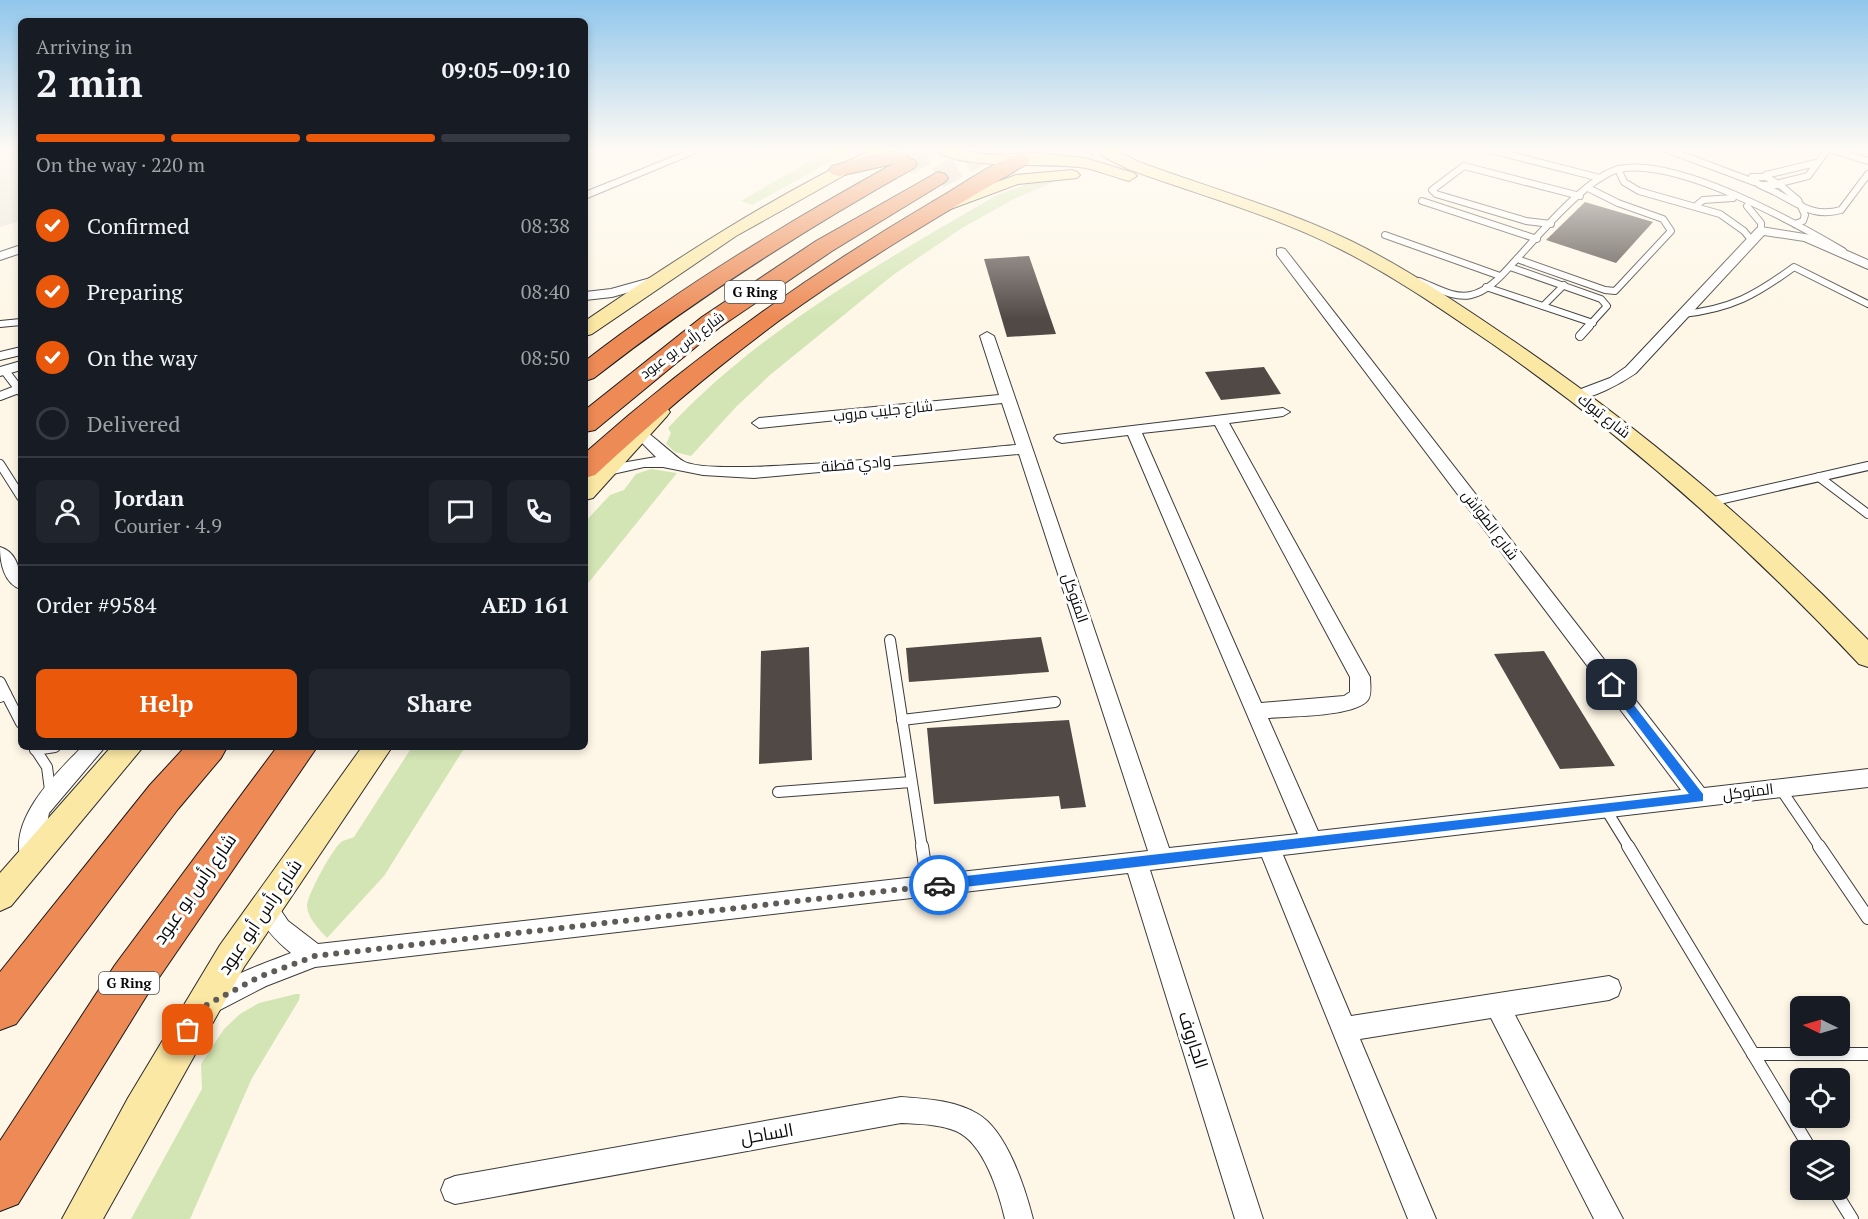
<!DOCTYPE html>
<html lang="en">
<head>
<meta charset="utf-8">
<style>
  :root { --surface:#171b24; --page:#20242c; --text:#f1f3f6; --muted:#9ea1a6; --line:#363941; --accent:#ea580c }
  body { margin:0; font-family:"PT Serif",Cairo,serif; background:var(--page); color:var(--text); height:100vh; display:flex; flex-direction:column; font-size:22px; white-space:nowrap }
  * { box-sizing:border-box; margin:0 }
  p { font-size:20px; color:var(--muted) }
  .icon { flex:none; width:33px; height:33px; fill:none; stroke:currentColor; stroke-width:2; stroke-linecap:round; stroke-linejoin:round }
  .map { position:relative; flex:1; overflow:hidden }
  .sheet { position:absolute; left:18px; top:18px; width:570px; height:732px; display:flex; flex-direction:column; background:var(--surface); border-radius:9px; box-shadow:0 3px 9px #0003 }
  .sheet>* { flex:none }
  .needle { width:39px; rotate:275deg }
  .controls { position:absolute; left:1790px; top:996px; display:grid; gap:12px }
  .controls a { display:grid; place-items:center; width:60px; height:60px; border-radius:9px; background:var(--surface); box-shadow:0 3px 9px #0003; font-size:30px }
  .pin { position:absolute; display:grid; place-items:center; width:51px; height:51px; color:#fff; margin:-26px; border-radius:12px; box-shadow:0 3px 9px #0006 }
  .courier { position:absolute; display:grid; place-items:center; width:60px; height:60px; margin:-30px; border:4px solid #1a73e8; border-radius:50%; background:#fff; color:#222; box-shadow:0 2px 8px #0007 }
  .overview em { font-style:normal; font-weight:700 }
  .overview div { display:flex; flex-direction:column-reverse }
  .overview { display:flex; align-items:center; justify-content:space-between; height:102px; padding:0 18px }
  h1 { font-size:39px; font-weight:700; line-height:45px }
  .bar { display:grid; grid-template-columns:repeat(4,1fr); gap:9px 6px; align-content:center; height:72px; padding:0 18px }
  .bar i { height:8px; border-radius:4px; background:var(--line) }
  .bar .active { background:var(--accent) }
  .bar p { grid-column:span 4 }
  .line { display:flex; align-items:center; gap:15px; padding:0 18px; border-top:2px solid var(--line) }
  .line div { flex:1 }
  .round { display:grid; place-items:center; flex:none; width:63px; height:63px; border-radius:9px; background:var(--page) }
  ol { padding:0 18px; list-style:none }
  li { display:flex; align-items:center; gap:18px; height:66px }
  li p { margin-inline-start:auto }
  li .icon { padding:6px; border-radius:50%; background:var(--accent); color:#fff; stroke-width:4 }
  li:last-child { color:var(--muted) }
  li i { width:33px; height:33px; border:3px solid var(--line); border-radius:50% }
  .button { display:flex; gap:12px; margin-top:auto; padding:12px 18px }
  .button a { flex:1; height:69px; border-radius:9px; background:var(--accent); color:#fff; font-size:24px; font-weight:700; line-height:69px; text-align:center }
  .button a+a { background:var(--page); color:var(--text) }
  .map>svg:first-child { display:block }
</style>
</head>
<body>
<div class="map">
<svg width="1868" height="1219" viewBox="0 0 1868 1219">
  <rect width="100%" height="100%" fill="#fef7e7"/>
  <path fill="#e6dde8" d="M585,149h41l-41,15z"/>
  <g fill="#d3e5b4">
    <path d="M830,149h24l-102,56 -11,-4z"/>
    <path d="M1058,180l-44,19 -52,29 -69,47 -123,100 -34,32 -45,49 -16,-4 -9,-8 5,-11 -3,-5c92,-99 212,-164 327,-232l35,-13z"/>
    <path d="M651,469l26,4 -92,114v-65l25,-27 14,-5 12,-16z"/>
    <path d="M412,747h53l-81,129 -57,62c-8,-9 -19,-19 -20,-32 0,-11 25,-56 34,-64 3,-2 9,-3 13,-5z"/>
    <path d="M296,994h4l-1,6 -47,78 -62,141h-59l71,-130 -1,-25 23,-35 16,-15 19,-11z"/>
  </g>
  <path fill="#ebe4d9" d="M0,149h21v53l-3,1 3,4v14l-21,6z"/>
  <g fill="#514946">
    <path d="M1585,202l68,20 -37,41 -70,-23z"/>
    <path d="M1029,256l27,78 -49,3 -23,-78z"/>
    <path d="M1264,367l17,27 -60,6 -16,-28z"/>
    <path d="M1041,637l8,35 -140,10 -3,-34z"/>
    <path d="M809,647l3,113 -53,4 2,-113z"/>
    <path d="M1544,651l71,115 -55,3 -66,-115z"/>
    <path d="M1069,720l17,87 -25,2 -2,-13 -125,8 -7,-76z"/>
  </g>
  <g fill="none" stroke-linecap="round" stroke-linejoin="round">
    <g stroke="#d9d3c6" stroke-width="22" stroke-dasharray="22 10" stroke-linecap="butt">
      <path d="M907,164l29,-15"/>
      <path d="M938,178l52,-29"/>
    </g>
    <g stroke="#3c3c3c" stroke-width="8">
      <g id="lane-far3">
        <path d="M1487,149l113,29"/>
        <path d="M1666,149l88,33"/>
        <path d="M1829,149l39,12"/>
        <path d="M1618,169l6,13 15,9 81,23 24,17 8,10"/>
        <path d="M1766,175l50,-12"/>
        <path d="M1780,183l28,-7 20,-27"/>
        <path d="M1760,185h20l-14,-8h-14c5,9 14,10 23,15 24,12 38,26 66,18l27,-36"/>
        <path d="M1780,185l18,15 7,15 -2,6 -8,3"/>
        <path d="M1422,201l115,38"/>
        <path d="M1696,206l7,-6 30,-2"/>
        <path d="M1747,206l14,17v8"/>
        <path d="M1551,224l-25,-3 -90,-27 -4,-4 32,-24 116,30"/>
        <path d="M1385,235l115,41"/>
        <path d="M1517,259l88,31 10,1 56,-60 -8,-12 -45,-16 -30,-15"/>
        <path d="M1510,267l91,32 6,7 -20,22"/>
        <path d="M1419,281c16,6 35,18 52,14 18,-4 31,-20 43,-33 22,-24 74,-86 105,-93 58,-12 175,53 224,82"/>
        <path d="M1486,287l107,36"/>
        <path d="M1543,306l21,-21"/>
        <path d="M1683,314c48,-5 73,-19 111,-47l74,37"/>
        <path d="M0,324l21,-2"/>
      </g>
    </g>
    <g stroke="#3c3c3c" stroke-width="10">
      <g id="lane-far2">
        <path d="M1580,336l9,-10"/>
        <path d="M5,371l16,21"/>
        <path d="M0,396l21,-8"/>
        <path d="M0,464l21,33"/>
        <path d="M1819,477l49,37"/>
        <path d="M1710,502l158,-36"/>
      </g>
    </g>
    <g stroke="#3c3c3c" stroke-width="12">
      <g id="lane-far1">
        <path d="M890,640l32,207"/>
        <path d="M0,682l6,12 -6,3"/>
        <path d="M6,694l15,29"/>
        <path d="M902,720l153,-18"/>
        <path d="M34,747l13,20 3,23"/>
        <path d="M35,750l20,-3"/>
        <path d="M1780,788l40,59"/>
        <path d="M778,792l133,-10"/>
        <path d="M1605,808l24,39"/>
      </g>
    </g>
    <g stroke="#3c3c3c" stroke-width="14">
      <g id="lane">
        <path d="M922,846l6,40"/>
        <path d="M1628,846l183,304"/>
        <path d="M1819,846l49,72"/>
        <path d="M1753,1054h115"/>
        <path d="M1834,1190l18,29"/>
      </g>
    </g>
    <g stroke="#3c3c3c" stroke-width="2">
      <g id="street">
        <path d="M692,149h13l-120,50v-7z"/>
        <path d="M1761,227l50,8 57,25v9l-64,-28 -40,-6 -128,138c-13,9 -47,29 -63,25l-2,-3 2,-3 37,-14 16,-11 131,-139z"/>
        <path d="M21,245v8l-21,7v-8z"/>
        <path d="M1281,248l4,1 419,539 164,-19v18l-585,68 68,161 258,-40 9,4 3,8 -3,8 -9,4 -94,15 108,204h-29l-103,-201 -131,21 76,180h-28l-146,-362 -112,13 113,349h-28l-107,-346 -813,94 -49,19 -56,29 -9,-3 -3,-9c9,-21 71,-41 93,-50 -16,-13 -29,-27 -37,-47l3,-7 8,-4 8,4 15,22 30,23 830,-93 -129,-397 -265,24 -51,-3 -40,-8h-19l-40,9 -8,-5 8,-5 52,-9 -24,-24 8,-5c7,2 33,27 43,33 30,19 282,-12 333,-16l-14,-42 -243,25 -7,-5 7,-5 240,-23 -19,-59 7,-4 7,4 175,512 129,-14 -170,-399 -66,8 -5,-2 -3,-3 3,-3 226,-27 7,4 -7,4 -54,7 141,254c0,7 2,17 -2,23 -13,17 -78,16 -100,18l50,113 363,-41 -404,-535v-6zM1215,425l135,252v15l-6,4 -83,7 -119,-270z"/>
        <path d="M654,277l6,4 -2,3 -46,13 -27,3v-8l26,-3z"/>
        <path d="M21,347v8l-21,5v-8z"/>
        <path d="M21,361v9l-21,6v-9z"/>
        <path d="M0,547c18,5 21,27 21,42 -17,-5 -21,-26 -21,-42z"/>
        <path d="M82,747h23l-56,66 -10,52 -8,3 -8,-3c-19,-42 33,-92 59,-118z"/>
        <path d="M901,1097c26,2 53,3 77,17 29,17 47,74 55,105h-28c-6,-26 -21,-76 -49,-88 -17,-7 -37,-7 -55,-8l-446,81 -10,-4 -4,-10 4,-10 10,-4z"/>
      </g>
    </g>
    <g stroke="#2b2b2b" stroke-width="2">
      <g id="secondary">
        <path d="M873,149h18l-155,87 -144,98 -7,2v-15c93,-63 186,-124 288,-172z"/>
        <path d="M936,149h20l33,6 48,-2 48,5 49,15 3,3 -8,5c-15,-4 -29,-10 -44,-13 -30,-6 -134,3 -149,-19z"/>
        <path d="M1096,149h16l27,13c70,26 144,46 212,79 57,28 109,64 161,99 129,88 247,188 356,300v27l-9,-3c-112,-119 -231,-226 -365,-319 -50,-34 -100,-69 -154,-96 -67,-34 -141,-54 -212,-80l-24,-12z"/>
        <path d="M1072,170l5,2 3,3 -3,3 -59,6 -70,26 -8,-5 2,-3 74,-27z"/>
        <path d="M660,406l7,2 3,4 -3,4 -74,82 -8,2v-21l68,-71z"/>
        <path d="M111,747h32l-132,159 -11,5v-38z"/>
        <path d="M362,747h30l-148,220 -141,252h-41l66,-121 92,-153z"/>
      </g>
    </g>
    <g stroke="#1a1a1a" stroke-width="2">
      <g id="highway">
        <path d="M981,149h21l-3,4h-16z"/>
        <path d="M900,151l7,2 2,6 5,1 3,4 -3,4c-112,63 -219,131 -320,210l-9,3v-20c97,-75 201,-138 308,-197l-54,12 -7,-2 -3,-4 3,-4 44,-12z"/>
        <path d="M1020,154l7,2 3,4 -3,4c-84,49 -168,99 -247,156 -65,48 -126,100 -185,155l-10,3v-25c107,-95 223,-178 347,-251 24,-13 63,-42 88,-48z"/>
        <path d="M938,172l7,2 3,4 -3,4 -113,69 -112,76 -125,103 -10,2v-22l117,-93 114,-76z"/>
        <path d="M185,747h42l-6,11 -43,51 -162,215 -16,6v-58l150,-187z"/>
        <path d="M277,747h40l-170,248 -129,209 -18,7v-70l115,-176z"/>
      </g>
    </g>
    <use href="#lane-far3" stroke="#fff" stroke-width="6"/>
    <use href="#lane-far2" stroke="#fff" stroke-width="8"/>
    <use href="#lane-far1" stroke="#fff" stroke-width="10"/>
    <use href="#lane" stroke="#fff" stroke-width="12"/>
    <use href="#street" fill="#fff" fill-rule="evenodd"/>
    <use href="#secondary" fill="#fbe8a5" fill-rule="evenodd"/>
    <use href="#highway" fill="#ed8a56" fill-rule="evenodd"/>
  </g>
  <linearGradient id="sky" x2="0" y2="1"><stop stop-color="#91c6ec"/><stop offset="0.47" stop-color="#fffbf4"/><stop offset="1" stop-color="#fffbf4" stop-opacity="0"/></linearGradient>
  <rect width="1868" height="319" fill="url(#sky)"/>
  <path fill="#1a73e8" d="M1612,681l4,1 87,112v7l-764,89 -6,-5 6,-6 750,-85 -80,-106 -2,-3z"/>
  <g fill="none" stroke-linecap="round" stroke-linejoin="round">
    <path stroke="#5f5c57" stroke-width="6" stroke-dasharray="0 10.8" d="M188,1030l11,-21 60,-32 56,-21 624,-71"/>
  </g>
  <g text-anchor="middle" stroke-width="6" stroke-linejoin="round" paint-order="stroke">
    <g fill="#fff" stroke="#535353" stroke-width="1.5">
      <rect x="725" y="281" width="60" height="22" rx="4.5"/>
      <rect x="99" y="972" width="60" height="22" rx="4.5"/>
    </g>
    <g font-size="14" font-weight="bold" fill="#090909">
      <text x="755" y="297">G Ring</text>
      <text x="129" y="988">G Ring</text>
    </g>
    <g font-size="14" fill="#090909" stroke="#fff">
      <text transform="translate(682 345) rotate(-37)" y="5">شارع رأس بو عبود</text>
    </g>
    <g font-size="15" fill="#090909" stroke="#fff">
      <text transform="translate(883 411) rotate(-6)" y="5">شارع جليب مروب</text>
      <text transform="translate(1604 416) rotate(38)" y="5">شارع تبوك</text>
      <text transform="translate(856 464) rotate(-5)" y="5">وادي قطنة</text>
      <text transform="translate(1490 525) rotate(53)" y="5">شارع الطواش</text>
      <text transform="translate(1075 598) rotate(71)" y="5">المتوكل</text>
      <text transform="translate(1748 792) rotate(-7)" y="5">المتوكل</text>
    </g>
    <g font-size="18" fill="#090909" stroke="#fff">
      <text transform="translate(195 889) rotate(-55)" y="6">شارع رأس بو عبود</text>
      <text transform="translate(260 917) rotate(-56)" y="6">شارع رأس أبو عبود</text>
      <text transform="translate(1193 1040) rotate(72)" y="6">الجاروف</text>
      <text transform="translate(767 1134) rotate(-10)" y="6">الساحل</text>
    </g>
  </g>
</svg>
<div class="controls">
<a><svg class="needle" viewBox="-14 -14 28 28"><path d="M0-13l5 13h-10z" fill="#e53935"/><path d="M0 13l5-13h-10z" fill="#9ea1a6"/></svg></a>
<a><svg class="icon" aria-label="locate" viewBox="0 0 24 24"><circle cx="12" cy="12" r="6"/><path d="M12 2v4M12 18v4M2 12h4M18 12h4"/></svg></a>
<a><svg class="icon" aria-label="layers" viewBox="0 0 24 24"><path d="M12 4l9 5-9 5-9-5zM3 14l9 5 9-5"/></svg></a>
</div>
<div class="pin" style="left:188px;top:1030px;background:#ea580c"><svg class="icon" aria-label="bag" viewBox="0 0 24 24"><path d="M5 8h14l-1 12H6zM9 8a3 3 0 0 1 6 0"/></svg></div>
<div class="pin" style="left:1612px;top:685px;background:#1f2937"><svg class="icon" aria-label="home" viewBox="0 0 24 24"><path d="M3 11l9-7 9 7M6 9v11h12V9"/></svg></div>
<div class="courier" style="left:939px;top:885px"><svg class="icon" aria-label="car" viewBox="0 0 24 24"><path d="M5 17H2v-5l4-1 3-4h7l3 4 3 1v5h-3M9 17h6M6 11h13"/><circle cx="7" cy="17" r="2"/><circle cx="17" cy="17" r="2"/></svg></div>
<section class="sheet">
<div class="overview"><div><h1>2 min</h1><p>Arriving in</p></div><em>09:05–09:10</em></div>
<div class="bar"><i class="active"></i><i class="active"></i><i class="active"></i><i></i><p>On the way · 220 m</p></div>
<ol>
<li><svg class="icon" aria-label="check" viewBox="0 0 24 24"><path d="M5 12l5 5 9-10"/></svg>Confirmed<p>08:38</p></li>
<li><svg class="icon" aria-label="check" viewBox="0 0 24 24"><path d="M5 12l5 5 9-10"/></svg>Preparing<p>08:40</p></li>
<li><svg class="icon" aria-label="check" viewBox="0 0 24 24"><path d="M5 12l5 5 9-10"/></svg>On the way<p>08:50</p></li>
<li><i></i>Delivered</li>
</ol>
<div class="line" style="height:108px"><a class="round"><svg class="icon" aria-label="person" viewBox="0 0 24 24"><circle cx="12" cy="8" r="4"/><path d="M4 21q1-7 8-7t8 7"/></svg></a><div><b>Jordan</b><p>Courier · 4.9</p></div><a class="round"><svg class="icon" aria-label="chat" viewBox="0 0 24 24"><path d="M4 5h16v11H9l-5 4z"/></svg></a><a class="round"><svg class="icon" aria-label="phone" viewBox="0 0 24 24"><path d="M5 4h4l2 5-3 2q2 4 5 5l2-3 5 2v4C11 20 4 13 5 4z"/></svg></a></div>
<div class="line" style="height:78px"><div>Order #9584</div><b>AED 161</b></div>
<div class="button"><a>Help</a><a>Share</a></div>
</section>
</div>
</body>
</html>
